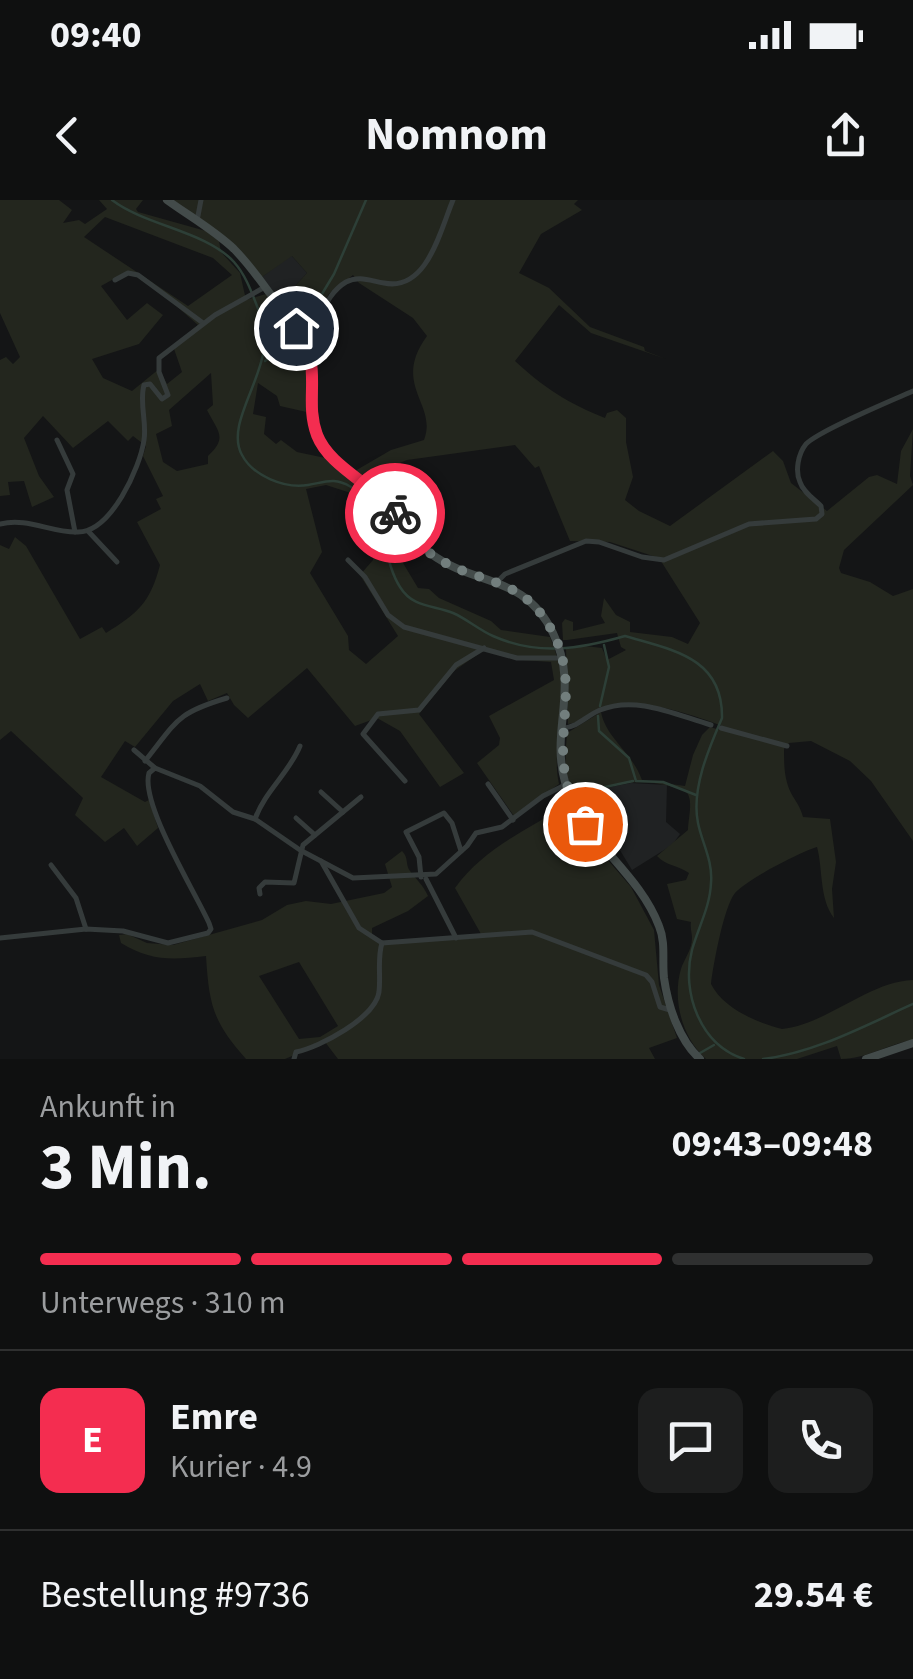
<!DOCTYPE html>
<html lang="de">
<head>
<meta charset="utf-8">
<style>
  :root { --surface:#0f1010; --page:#1d1e1e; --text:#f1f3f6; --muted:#9b9d9f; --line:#2f3030; --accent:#f42d50 }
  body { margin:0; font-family:"Source Sans 3",sans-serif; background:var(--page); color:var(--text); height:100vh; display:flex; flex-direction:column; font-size:38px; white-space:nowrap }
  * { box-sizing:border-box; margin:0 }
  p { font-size:32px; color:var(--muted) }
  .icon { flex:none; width:55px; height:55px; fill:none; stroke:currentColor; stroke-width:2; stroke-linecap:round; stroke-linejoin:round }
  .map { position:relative; height:859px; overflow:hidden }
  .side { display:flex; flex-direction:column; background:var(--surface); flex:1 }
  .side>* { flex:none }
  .pin { position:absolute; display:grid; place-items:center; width:85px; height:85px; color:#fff; margin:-42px; border:5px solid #fff; border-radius:50%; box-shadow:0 2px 10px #0007 }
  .courier { position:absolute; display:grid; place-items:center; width:100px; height:100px; margin:-50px; border:8px solid #f42d50; border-radius:50%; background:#fff; color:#222; box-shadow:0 2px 12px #0007 }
  .overview em { font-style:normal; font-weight:700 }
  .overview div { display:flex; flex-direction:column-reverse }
  .overview { display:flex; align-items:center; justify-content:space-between; height:170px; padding:0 40px }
  h1 { font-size:65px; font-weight:700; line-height:75px }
  .bar { display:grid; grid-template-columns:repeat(4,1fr); gap:15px 10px; align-content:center; height:120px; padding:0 40px }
  .bar i { height:12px; border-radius:8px; background:var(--line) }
  .bar .current { background:var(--accent) }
  .bar p { grid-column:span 4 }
  .line { display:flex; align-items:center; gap:25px; padding:0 40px; border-top:2px solid var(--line) }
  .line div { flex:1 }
  .round { display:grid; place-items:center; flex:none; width:105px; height:105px; border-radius:20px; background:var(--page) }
  .status { display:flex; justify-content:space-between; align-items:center; height:70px; padding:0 50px; background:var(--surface); direction:ltr }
  .status svg { height:28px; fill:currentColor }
  header { display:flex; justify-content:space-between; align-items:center; height:130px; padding:0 40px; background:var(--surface); font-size:45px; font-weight:700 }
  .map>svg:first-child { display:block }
</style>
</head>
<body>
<div class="status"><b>09:40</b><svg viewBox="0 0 49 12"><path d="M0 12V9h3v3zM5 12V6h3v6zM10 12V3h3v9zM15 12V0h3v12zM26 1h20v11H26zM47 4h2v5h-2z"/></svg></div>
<header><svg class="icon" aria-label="back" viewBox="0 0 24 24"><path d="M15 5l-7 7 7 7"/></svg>Nomnom<svg class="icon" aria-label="share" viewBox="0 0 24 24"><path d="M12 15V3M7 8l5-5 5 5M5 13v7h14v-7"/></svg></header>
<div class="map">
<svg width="913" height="859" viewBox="0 0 913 859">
  <rect width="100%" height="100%" fill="#141516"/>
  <g fill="#202223">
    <path d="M291,55l16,18 -11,12 6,15 -1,27 -39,-50z"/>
    <path d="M631,583l36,2 -1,37 14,12 -8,11 -40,25 -17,-28 2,-9 -7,-10 -4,-35z"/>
  </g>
  <g fill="#23261e" fill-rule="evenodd">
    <path d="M0,0h59l13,10 -9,13 16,-3 6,4 22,-15 -8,-9h44l-7,9 2,3 68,19 13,10 2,11 19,21 6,27 20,-6 42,59 3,60 -31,-7 -3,-10 -19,-13 -5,31 13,3 -2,17 12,10 5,-4 16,12 33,7 50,39 14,18 9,47 15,25 11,1 10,9 52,23 10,9 49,7c8,20 14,41 13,64 -2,27 -10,56 -4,83l-45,32 -37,-53 22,-18 1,-7 -11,-22 65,-36 -3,-18 -30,-2 -37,-10 -30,21 -35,43 45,59 -24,14 -40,-56 -23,-13 -22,8 -48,-58 -59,50 -14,-13 -7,-12 -19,8 -8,-17 -27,17 -38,46 -10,-6 -24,36 44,25 4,-2 9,28 -21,18 -13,-18 -19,14 -30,-27 8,-17 -72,-67 -11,9v-195l9,4 6,-12 11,9 54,93 22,-12 4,6c32,-20 44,-30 54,-68l-23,-43 24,-13 -5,-10 7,-3 -20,-40 3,-10 -13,-10 -5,5 -20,-20 -35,27 -30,-32 -19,22 15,38 15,21 -22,10 -8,-26 -16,1 2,13 -10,1v-136l6,-3 7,7 7,-7 -20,-44zM105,17l108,41 19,17 -44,31 -104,-69zM128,71l38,26 32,28 -25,21 9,26 -15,12 -8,-15 -27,22 -29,-13 -11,-19 47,-15 24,-29 -16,-12 -20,17 -26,-34zM211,173l2,32 -6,5c11,22 21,27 1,46v8l-31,7 -14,-9 -7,-28 16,-8 -3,-16zM326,285l31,10 14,15 2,50 -13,15 38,61 -32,28 -17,-14 -1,-14 -38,-63 12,-21 -16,-63z"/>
    <path d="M170,0h408l-4,4 8,6 -41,24 -22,39 30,15 41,39 54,20 1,4 21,8 -75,-26 -32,-28 -44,56c28,26 54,43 90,57l2,-5 10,-3 9,8v24l7,35 -8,23 14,11 31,15 103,-75 10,10 8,22 36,28 42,-34 8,-2 20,9 4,-33 12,-22 -3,47 3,9 -69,65 -5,18 2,5 29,9 23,14 20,-7v252l-42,-60 -21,-20 -39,-20 -22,2 -5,6c0,15 0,30 7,44 5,9 9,13 12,24l27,2 6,43 -4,27 2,29c-15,-19 -11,-50 -17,-71 -19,6 -69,32 -82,46 -11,13 -22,73 -24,91 12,24 46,39 71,45 46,-5 85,-47 131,-49v60c-26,4 -46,19 -72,19l-4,-13 -40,13h-91c-24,-21 -34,-60 -25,-90 3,-10 11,-19 11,-31 0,-5 -2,-10 -1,-16l-14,-3 -10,-35 19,-4 3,-7c-11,-8 -23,-7 -32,-17l31,-26c0,-9 4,-25 1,-33 -1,-6 -7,-7 -13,-9 -32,-11 -73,-6 -101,15 -12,-25 -10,-43 -8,-70l34,-21c5,26 31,40 41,68l43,6 8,-31 9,-20 8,-8 10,3 2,-4c-34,-13 -83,-29 -118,-19 -14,4 -23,16 -36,17l-2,-75 19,-3 17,2 5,12 19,-10 -5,-3 -4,-14 -50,7h-4l-1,-17 3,-4 8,3v9l32,-8 -4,-7 3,-18 12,17 14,7v10l42,5 16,7 12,-21 -41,-65 -49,-16 -40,-1 -31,-75 -4,2 -20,-23 -108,15 -40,16 31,32h-3l-40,-37 36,-21 33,-10c14,-36 -33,-55 3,-104l-14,-18 -54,-35 -6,-8 -24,19 -24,37 -4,-4 1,-27 -6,-15 11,-12 -15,-17 -30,21c-23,-31 -58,-53 -92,-77z"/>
    <path d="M568,604l14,26 49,57 23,43 5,55 18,53 -28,10 6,11h-317l-13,-17 -40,17h-39c-33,-37 -37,-54 -40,-103 -34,4 -56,5 -85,-13l-2,-8 8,-1 20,9 26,2 89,-25 25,-15 19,-4 25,3 53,-11 8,-6 -7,-23 17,-13c7,7 3,13 8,20 6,8 13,14 18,25l-20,15 -36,17v7l10,6 99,-7 -26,-46c29,-40 72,-58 113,-84zM299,762l39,64 -18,11 -21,2 -40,-63z"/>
  </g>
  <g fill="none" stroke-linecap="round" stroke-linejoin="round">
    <g stroke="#2d3f37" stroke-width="2.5">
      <path d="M112,0c34,26 94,31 122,62 14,16 19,35 27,54 19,49 -39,103 -19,139 11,21 43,34 66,30 18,-3 26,-8 43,2 37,20 29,69 49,100 13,21 33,18 53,26 14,6 26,17 40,23 45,20 87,13 132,0 47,14 98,21 97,82 -13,30 -31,71 -24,105 4,20 15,38 13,60 -1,24 -13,45 -19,67 -11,42 8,95 52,109"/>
      <path d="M302,127l32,-53 32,-74"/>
      <path d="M265,161l32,-27"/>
      <path d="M600,506l9,-39 -5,-22"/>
      <path d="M598,516l1,15 30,27 7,23 27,1 33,13"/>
      <path d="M575,600l30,-13 28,-6"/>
      <path d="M557,613l11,-9"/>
      <path d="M700,853l14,-8"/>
      <path d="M763,859c52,-6 103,-34 150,-55"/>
    </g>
    <g stroke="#353b3b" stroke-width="5">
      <path d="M197,21l4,-21"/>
      <path d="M115,80l13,-7 10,2 65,48"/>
      <path d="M305,139c16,-17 19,-44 41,-57 13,-7 25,-1 38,1 43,9 56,-52 69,-83"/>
      <path d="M57,240l16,34 -6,16 8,42"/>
      <path d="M0,324c28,-7 51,9 78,8 33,0 62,-64 66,-92 3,-18 -5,-37 0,-55l6,-1 12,15 6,-4 -9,-23v-14l56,-43 50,-28"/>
      <path d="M88,331l29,31"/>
      <path d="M348,360l17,17 23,38 16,12 113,31h45"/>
      <path d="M498,381l7,-7 81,-33 13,1 43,15 22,3 85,-36 67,-5 6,-5 -1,-8c-7,-7 -18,-14 -21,-24 -5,-11 -2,-28 6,-38 14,-14 85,-43 107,-53"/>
      <path d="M563,528c15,-1 23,-12 37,-18 36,-15 76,5 111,15"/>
      <path d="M721,528l66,18"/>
      <path d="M134,550l21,18"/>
      <path d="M145,561c32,-40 31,-48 82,-63"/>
      <path d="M405,581l-42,-47 15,-20 41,-4 37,-45 28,-17"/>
      <path d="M488,584l25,36"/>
      <path d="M321,592l22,20"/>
      <path d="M296,618l19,17"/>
      <path d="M255,619c10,-28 34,-46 45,-73"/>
      <path d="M321,661l38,67 23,15 150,-11 114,43 6,7 8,25 10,3"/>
      <path d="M51,665l25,33 10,31"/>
      <path d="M421,677l-2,-20 -13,-25 38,-19 8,10 9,28"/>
      <path d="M426,679l30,59"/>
      <path d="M260,694l-1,-6 6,-6 29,1 9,-38 58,-48"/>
      <path d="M0,738l86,-9 37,2 45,12 40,-10 3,-4 -2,-6c-15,-33 -69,-120 -60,-150l6,-5 45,18 33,26 22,7 45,31 53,28 83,-4 31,-28 9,-13 26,-6 41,-31 22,-11"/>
      <path d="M294,859l2,-7c24,-5 79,-34 83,-60 2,-17 -2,-33 3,-49"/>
    </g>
    <g stroke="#434b4a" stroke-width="8">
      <path d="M167,0c22,16 47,30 67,49 18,18 32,40 47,59 12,16 27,31 31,51 7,33 -8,67 16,95 13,15 33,23 48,37 20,19 32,45 54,62 45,34 94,20 123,80 27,56 -3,96 12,149 15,57 73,88 94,144 7,17 3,34 5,52 4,28 15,62 36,81"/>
      <path d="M866,859l47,-16"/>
    </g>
  </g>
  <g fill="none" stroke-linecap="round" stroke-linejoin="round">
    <path stroke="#727e7d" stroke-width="10" stroke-dasharray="0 18" d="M395,313c12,17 24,34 42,45 41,26 82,18 111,66 43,70 -12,127 37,200"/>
    <path stroke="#f42d50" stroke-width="12" d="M296,128c29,39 7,69 21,107 13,33 57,49 78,78"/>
  </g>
</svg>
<div class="pin" style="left:585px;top:624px;background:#ea580c"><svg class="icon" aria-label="bag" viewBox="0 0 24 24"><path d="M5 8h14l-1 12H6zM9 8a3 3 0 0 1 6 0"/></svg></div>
<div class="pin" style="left:296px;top:128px;background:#1f2937"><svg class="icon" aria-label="home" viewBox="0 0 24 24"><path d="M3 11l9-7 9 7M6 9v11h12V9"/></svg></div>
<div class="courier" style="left:395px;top:313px"><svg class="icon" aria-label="bike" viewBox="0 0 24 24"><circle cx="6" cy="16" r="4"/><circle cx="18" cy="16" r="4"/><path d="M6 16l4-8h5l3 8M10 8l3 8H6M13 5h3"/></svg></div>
</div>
<section class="side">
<div class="overview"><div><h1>3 Min.</h1><p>Ankunft in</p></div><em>09:43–09:48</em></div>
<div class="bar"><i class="current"></i><i class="current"></i><i class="current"></i><i></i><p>Unterwegs · 310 m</p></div>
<div class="line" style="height:180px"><b class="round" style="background:var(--accent);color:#fff">E</b><div><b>Emre</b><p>Kurier · 4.9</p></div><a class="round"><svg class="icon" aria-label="chat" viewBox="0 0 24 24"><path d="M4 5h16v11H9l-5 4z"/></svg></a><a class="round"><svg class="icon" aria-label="phone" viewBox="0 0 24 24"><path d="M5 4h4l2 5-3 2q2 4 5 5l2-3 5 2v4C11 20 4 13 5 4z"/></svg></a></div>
<div class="line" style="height:130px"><div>Bestellung #9736</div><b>29.54 €</b></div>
</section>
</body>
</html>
